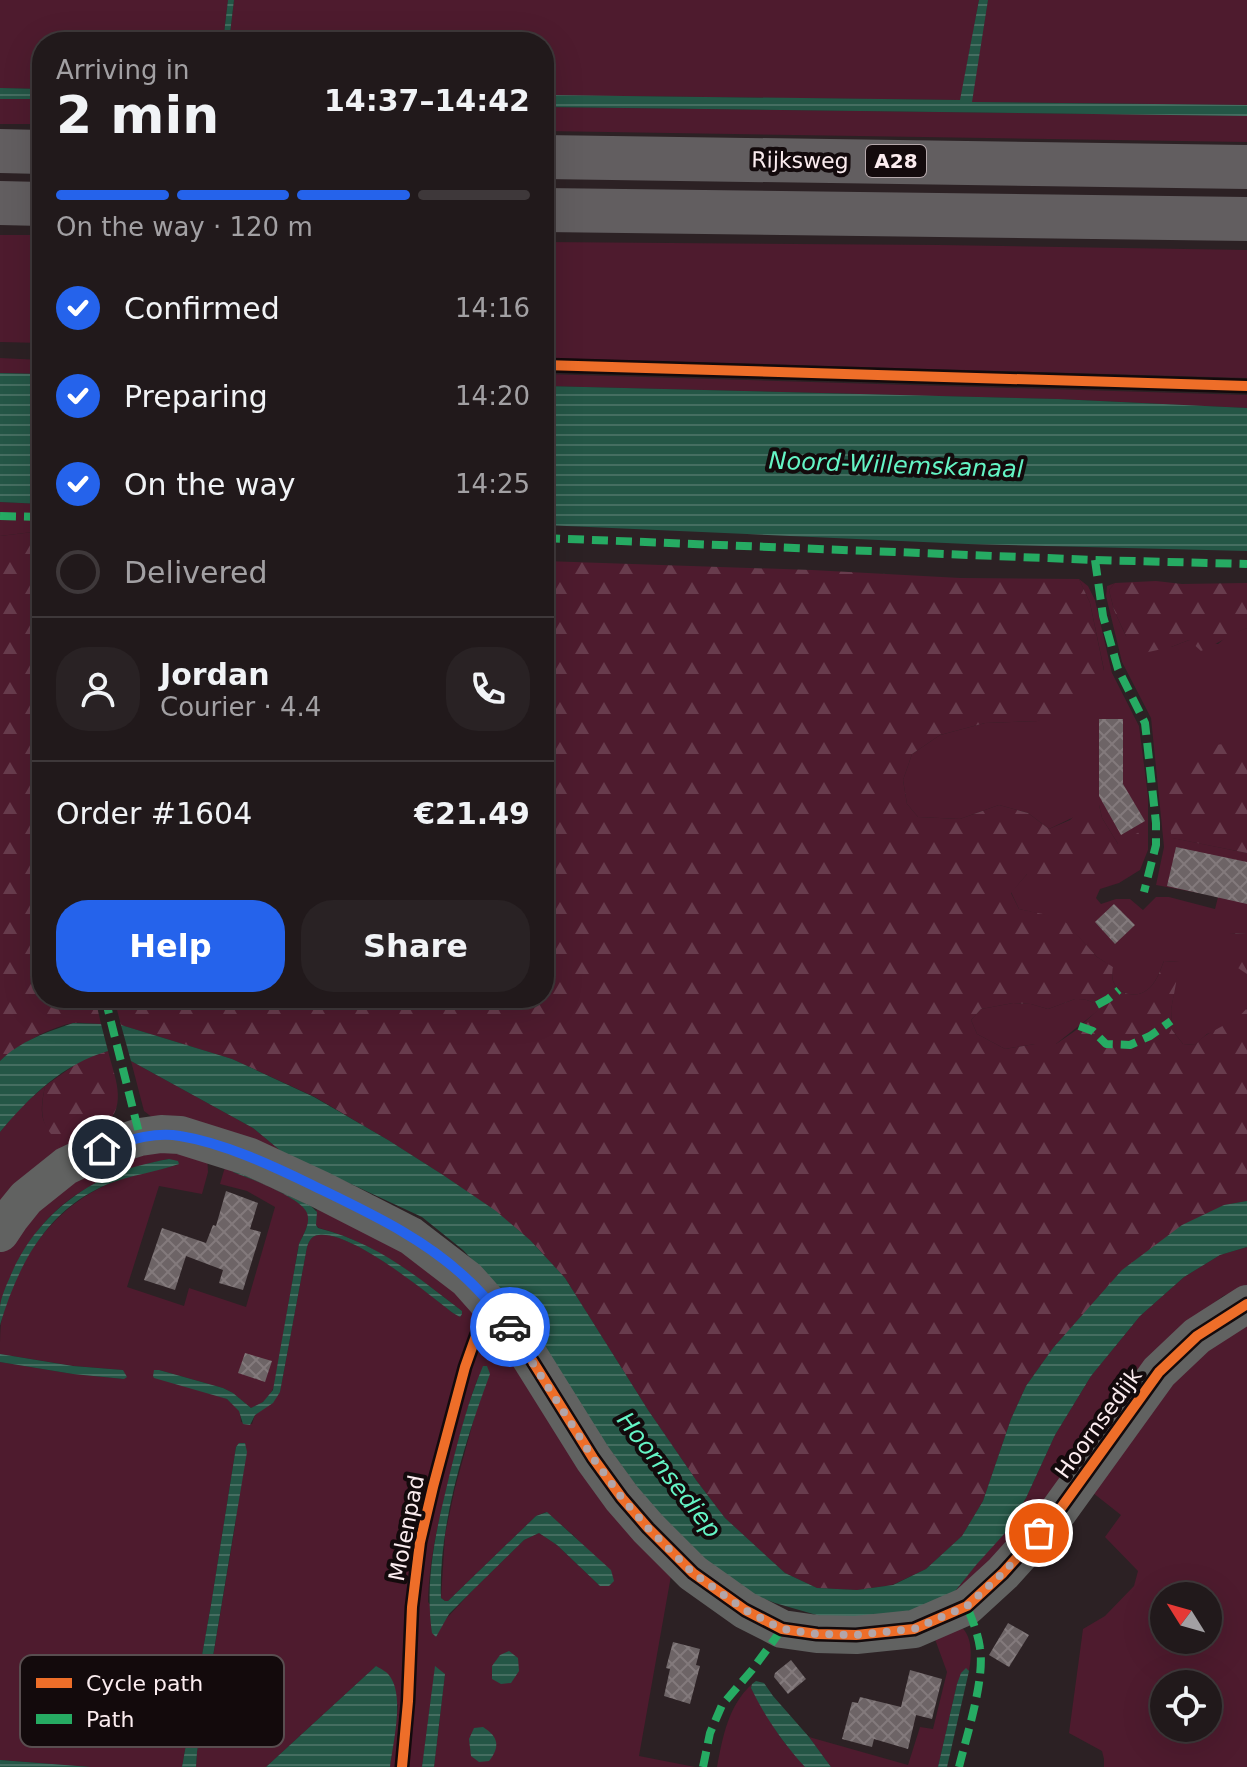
<!DOCTYPE html>
<html lang="en">
<head>
<meta charset="utf-8">
<style>
  :root { --surface:#21191b; --page:#292224; --text:#f1f3f6; --muted:#a2a0a3; --line:#3e383a; --accent:#2563eb }
  body { margin:0; font-family:"DejaVu Sans",sans-serif; background:var(--page); color:var(--text); height:100vh; display:flex; flex-direction:column; font-size:30px; white-space:nowrap }
  * { box-sizing:border-box; margin:0 }
  p { font-size:26px; color:var(--muted) }
  .icon { flex:none; width:44px; height:44px; fill:none; stroke:currentColor; stroke-width:2; stroke-linecap:round; stroke-linejoin:round }
  .map { position:relative; flex:1; overflow:hidden }
  .side { position:absolute; left:32px; top:32px; width:522px; height:976px; display:flex; flex-direction:column; background:var(--surface); border-radius:32px; box-shadow:0 8px 32px #0002,0 0 0 2px var(--line) }
  .side>* { flex:none }
  .needle { width:52px; rotate:307deg }
  .buttons { position:absolute; left:1150px; top:1582px; display:grid; gap:16px }
  .buttons a { display:grid; place-items:center; width:72px; height:72px; border-radius:50%; background:var(--surface); box-shadow:0 8px 32px #0002,0 0 0 2px var(--line); font-size:40px }
  .pin { position:absolute; display:grid; place-items:center; width:68px; height:68px; color:#fff; margin:-34px; border:4px solid #fff; border-radius:50%; box-shadow:0 2px 8px #0007 }
  .courier { position:absolute; display:grid; place-items:center; width:80px; height:80px; margin:-40px; border:6px solid #2563eb; border-radius:50%; background:#fff; color:#222; box-shadow:0 2px 10px #0007 }
  .head em { font-style:normal; font-weight:600 }
  .head div { display:flex; flex-direction:column-reverse }
  .head { display:flex; align-items:center; justify-content:space-between; height:136px; padding:0 24px }
  h1 { font-size:52px; font-weight:600; line-height:60px }
  .bar { display:grid; grid-template-columns:repeat(4,1fr); gap:12px 8px; align-content:center; height:96px; padding:0 24px }
  .bar i { height:10px; border-radius:6px; background:var(--line) }
  .bar .on { background:var(--accent) }
  .bar p { grid-column:span 4 }
  .line { display:flex; align-items:center; gap:20px; padding:0 24px; border-top:2px solid var(--line) }
  .line div { flex:1 }
  .round { display:grid; place-items:center; flex:none; width:84px; height:84px; border-radius:32px; background:var(--page) }
  ol { padding:0 24px; list-style:none }
  li { display:flex; align-items:center; gap:24px; height:88px }
  li p { margin-inline-start:auto }
  li .icon { padding:8px; border-radius:50%; background:var(--accent); color:#fff; stroke-width:4 }
  li:last-child { color:var(--muted) }
  li i { width:44px; height:44px; border:4px solid var(--line); border-radius:50% }
  .button { display:flex; gap:16px; margin-top:auto; padding:16px 24px }
  .button a { flex:1; height:92px; border-radius:32px; background:var(--accent); color:#fff; font-size:32px; font-weight:600; line-height:92px; text-align:center }
  .button a+a { background:var(--page); color:var(--text) }
  .map>svg:first-child { display:block }
</style>
</head>
<body>
<div class="map">
<svg width="1247" height="1767" viewBox="0 0 1247 1767">
  <defs>
    <pattern id="forest-firs" width="22" height="20" patternUnits="userSpaceOnUse" patternTransform="scale(2)"><rect width="22" height="20" fill="#4e1b2e"/><path d="M5 1l3.5 6h-7zM16 11l3.5 6h-7z" fill="#683c4d"/></pattern>
    <pattern id="water-rules" width="6" height="5" patternUnits="userSpaceOnUse" patternTransform="scale(2)"><rect width="6" height="5" fill="#245646"/><path d="M0 2.5h6" fill="none" stroke="#456e61"/></pattern>
    <pattern id="building-cross-hatch" width="8" height="8" patternUnits="userSpaceOnUse" patternTransform="scale(2)"><rect width="8" height="8" fill="#6d6466"/><path d="M0 0l8 8M0 8l8-8" fill="none" stroke="#837a7c"/></pattern>
  </defs>
  <rect width="100%" height="100%" fill="#2c2124"/>
  <g fill="#4e1b2e" fill-rule="evenodd">
    <path d="M0,0h228l-5,42h-181v47l-42,-1z"/>
    <path d="M234,0h745l-18,100h-5l-412,-5v-53h-315z"/>
    <path d="M988,0h259v105l-276,-3z"/>
    <rect x="0" y="99" width="42" height="25"/>
    <path d="M544,107l703,9v26l-703,-11z"/>
    <path d="M0,235h42v108l-42,-1z"/>
    <path d="M544,242l396,3 307,5v128l-703,-20z"/>
    <path d="M0,358l42,2v14l-42,-1z"/>
    <path d="M544,374l703,21v13l-189,-9 -514,-13z"/>
    <path d="M0,502l42,2v27l-42,5z"/>
    <path d="M1079,579l9,7 7,14 17,73 27,53 9,70v54l-8,20 -21,13 -19,6 -4,9 5,6 15,-5h14l13,11 13,-13h13l46,12 3,-12 -10,-42 -9,38 -43,-8 8,-38 -13,-129 -29,-56 -16,-66 1,-10 8,-3 -6,7 5,20 12,26 45,11 18,-7 29,4 10,-9 19,-7v113l-74,97 74,15v81l-18,-1 18,39v36l-6,8 -25,15 -9,3 -12,11 -12,-1 -11,-14 -1,-20 8,-48 -15,-1c-4,10 -8,23 -17,29 -11,9 -29,4 -34,-9 -1,-4 -1,-10 -1,-14l-15,-10 -35,-38 -43,-10 -8,-17 16,-18h93l-2,-30 -16,-26 -3,-13 -50,24 -21,-16 -29,-8 -39,14 -42,-2 -11,-13 -4,-24 9,-26 28,-19 45,-12 53,-2 66,-51 -14,-67z"/>
    <path d="M1075,999c10,0 19,1 25,10l-44,35h-21l-30,5 -28,-15 -6,-14 10,-11 32,-6 18,1 17,5z"/>
    <path d="M131,1061l122,67 29,24 -129,-34 -9,-7z"/>
    <path d="M45,1086c-7,35 -3,37 21,62l-66,57v-73l20,-24z"/>
    <path d="M107,1151l100,3 1,18 -6,22 -43,-8 -32,101 57,19 5,-18 57,19 29,-100 -28,-16 -27,-7 5,-17 10,1 -1,4c16,6 69,26 74,42 3,11 -8,24 -10,35 -8,45 -15,90 -23,135 -4,11 -12,21 -24,24l-18,-15 -10,-5 -64,-18 -5,1 73,28 13,12 1,11 11,2 3,-9 25,-23 27,-145c2,-6 5,-12 12,-12 33,-4 109,58 134,78l9,1v-3c-46,-35 -86,-68 -143,-83l-3,-3v-14l6,-11 72,37 86,78 -18,51 -13,46 -32,130 -8,65 -5,94 -6,66h-8l8,-61 -22,-40 -110,101h-70l1,-15 38,-226 10,-82 -5,-1 -4,4 -25,158 -29,162h-91l-91,-7v-398l73,12 51,5 -1,-9 -49,-4 -74,-12c0,-10 0,-22 1,-31 12,-58 50,-113 105,-138 22,-10 48,-14 71,-20l-9,-6c-90,19 -139,58 -168,146v-63z"/>
    <path d="M1247,1247v40l-24,9 -30,23 -191,236 -50,40 74,-97 29,-63 36,-59 49,-60 44,-39 36,-22z"/>
    <path d="M1247,1310v457h-143v-8l-2,-8 -33,-18 14,-104 22,-13 29,-30 4,-15 -33,-34 16,-22 -38,-30 29,-40zM1164,1596h44v44h-44zM1164,1684h44v44h-44z"/>
    <path d="M488,1323l184,247 -33,186 56,11h-261l11,-93 -18,58 -5,35h-16l6,-66 4,-94 8,-64 13,-55 32,-120 11,-30zM477,1380l-2,35 -20,73 -10,47 -4,63 4,3h3l88,-85 10,-4 27,23 12,12 24,39h-9l-43,-41 -18,-12 -15,7 -52,51 -28,30 -16,-19c1,-41 10,-79 20,-118 8,-35 17,-70 29,-104z"/>
    <path d="M959,1625c14,10 13,31 10,46l-3,-2 -9,15 -19,83h-107l-22,-30 99,28 12,-38 13,2 14,-57 -15,-41z"/>
    <path d="M752,1684l-1,4 29,49 25,30h-88c6,-31 11,-61 35,-83z"/>
  </g>
  <g fill="url(#forest-firs)" fill-rule="evenodd">
    <path d="M42,531v467h53l6,26c-8,0 -18,-2 -26,-1 -20,1 -61,24 -75,38v-525z"/>
    <path d="M544,561l268,9 148,8 119,1 11,24 14,68 -22,34 -44,16 -53,2 -45,12 -28,19 -9,26 4,24 11,13 42,2 39,-14 29,8 21,16 21,-9 19,-18 10,3 3,13 16,26 23,-13 -3,15 -18,28h-93l-16,19 8,16 43,9 35,39 16,10c-1,4 -1,10 0,14 5,13 23,18 34,9 9,-6 13,-19 17,-29l16,1 -9,48 1,20 11,14 12,1c14,-17 38,-19 52,-37v193l-23,4 -161,132 -10,11 -27,38 -15,33 -28,82 -21,35 -36,33 -34,16 -35,5 -40,-2 -32,-15 -60,-55 -29,-38 -48,-70 -83,-132 -35,-38 -35,-29 -52,-36 -55,-35 -73,-43 -83,-38 -111,-34 -7,-27h430zM1075,999c10,0 19,1 24,10l-24,22 -19,13h-21l-30,5 -28,-15 -6,-14 10,-11 32,-6 18,1 17,5z"/>
    <path d="M1156,581l26,3 65,-1v45c-17,6 -29,16 -46,23l-12,-11 -18,7 -27,6 -18,-17 -12,-26 -5,-20 6,-7z"/>
    <path d="M1247,741v112l-75,-15c-5,-26 -7,-37 2,-62 3,-10 7,-20 17,-25 18,-8 38,-6 56,-10z"/>
    <path d="M1229,933l18,1v40l-18,-12z"/>
    <path d="M108,1051c6,25 20,53 -2,73 -9,8 -29,16 -40,24 -25,-20 -27,-31 -21,-62l41,-29z"/>
  </g>
  <g fill="url(#water-rules)">
    <path d="M228,0h6l-5,42h-6z"/>
    <path d="M979,0h9l-16,102 275,3v11l-703,-9v-12l416,5z"/>
    <path d="M0,88l42,1v10h-42z"/>
    <path d="M0,373l42,1v130l-42,-2z"/>
    <path d="M544,386l514,13 189,9v143l-279,-7 -424,-19z"/>
    <path d="M73,1023l28,1 7,27c-45,13 -79,46 -108,81v-71c20,-20 47,-29 73,-38z"/>
    <path d="M121,1025l111,34 82,38 74,43 55,35 53,36 34,29 35,38 83,132 48,70 29,38 60,55 32,15 40,2 36,-5 33,-16 36,-33 21,-35 28,-82 15,-33 27,-38 69,-78 60,-45 42,-20 23,-4v46l-27,8 -36,22 -44,39 -49,60 -36,59 -29,63 -21,35 -29,32 -24,30 -43,16 -39,9 -50,-4 -45,-13 -31,-12 -51,-40 -53,-60 -34,-47 -98,-147 -45,-47 -41,-33 -140,-65 -29,-24 -122,-67z"/>
    <path d="M169,1159l9,2 1,3c-23,8 -48,11 -71,20 -62,26 -90,81 -108,141 0,-6 0,-12 0,-18 1,-10 6,-21 10,-30 18,-44 51,-77 93,-98 20,-10 44,-16 66,-20z"/>
    <path d="M233,1170l78,36 6,6 -1,13 2,3c59,15 97,47 144,83v3l-2,3 -7,-4c-26,-20 -101,-82 -134,-78 -7,0 -10,6 -12,12l-27,145 -7,11 -18,12 -5,10 -7,-1 -4,-13 -12,-12 -73,-21 -1,-2 1,-6h5l64,18 10,5 18,15 12,-6 10,-12 26,-146c4,-9 12,-21 8,-31 -5,-15 -58,-35 -74,-41z"/>
    <path d="M0,1354l73,12 50,4 4,7 -3,2 -51,-5 -73,-12z"/>
    <path d="M483,1366h4l3,8c-25,67 -52,152 -49,224l4,3h3l88,-85 11,-4 64,58 3,11 -5,5h-9l-43,-41 -18,-12 -15,7 -52,51 -23,23 -13,23 -4,-4c-8,-55 5,-106 18,-160 9,-36 18,-72 33,-107z"/>
    <path d="M239,1443h6l2,9 -50,300 -1,15h-14l29,-162 25,-158z"/>
    <path d="M509,1651l9,7 1,13 -8,12 -10,1 -9,-5v-13l8,-11z"/>
    <path d="M376,1666c5,3 12,6 15,12 13,21 2,65 -1,89h-124z"/>
    <path d="M435,1666l10,8 -11,93h-12z"/>
    <path d="M966,1668l3,3 -22,96h-9l19,-83 4,-11z"/>
    <path d="M756,1681l8,2 9,13 36,41 22,30h-26c-22,-24 -40,-50 -54,-79l1,-4z"/>
    <path d="M483,1727c16,10 17,20 6,34l-10,1 -8,-6 -2,-17 5,-11z"/>
    <path d="M0,1760l91,7h-91z"/>
  </g>
  <g fill="url(#building-cross-hatch)">
    <path d="M1099,719h24v65l22,37 -24,14 -22,-39z"/>
    <path d="M1176,847l71,15v42l-80,-18z"/>
    <path d="M1114,904l21,21 -20,19 -20,-22z"/>
    <path d="M226,1191l32,12 -8,26 11,3 -18,58 -24,-7 4,-13 -37,-14 -11,34 -31,-10 18,-52 44,15 7,-18 3,1z"/>
    <path d="M245,1353l27,8 -7,21 -27,-9z"/>
    <path d="M1008,1623l21,12 -20,32 -20,-12z"/>
    <path d="M673,1642l27,7 -4,16 4,1 -10,38 -26,-8 6,-27 -4,-1z"/>
    <path d="M791,1660l15,19 -18,15 -14,-17 1,-4z"/>
    <path d="M910,1670l32,9 -10,40 -16,-4 -8,34 -34,-10 -2,8 -30,-8 10,-37 6,1 2,-6 41,10z"/>
  </g>
  <g fill="none" stroke-linecap="round" stroke-linejoin="round">
    <path stroke="#616261" stroke-width="38" d="M0,1233l10,-15 16,-20 40,-32 36,-17 38,-12 21,-3 19,1 70,22 71,33 90,46 56,43 48,54 78,125 29,40 26,30 45,45 52,37 37,19 35,5 39,1 58,-6 53,-23 36,-33 55,-61 101,-140 38,-36 50,-32"/>
    <g stroke="#625e60" stroke-width="44">
      <path d="M0,151l42,1"/>
      <path d="M544,157l703,10"/>
      <path d="M0,203l42,1"/>
      <path d="M544,210l703,9"/>
    </g>
    <g stroke="#26ab63" stroke-width="8" stroke-dasharray="16 8" stroke-linecap="butt">
      <path d="M0,516l42,1"/>
      <path d="M544,538l551,22 152,4"/>
      <path d="M1095,560l8,56 15,53 27,54 11,100v22l-12,47"/>
      <path d="M105,998l35,139"/>
      <path d="M1097,1005l11,-6 11,-9"/>
      <path d="M1079,1026l14,5 13,13 24,1 20,-9 21,-15"/>
      <path d="M703,1767l7,-34 12,-28 30,-35 30,-41"/>
      <path d="M959,1767c8,-33 26,-87 21,-119 -2,-15 -8,-28 -13,-42"/>
    </g>
    <g stroke="#130a0c" stroke-width="15">
      <g id="cycleway">
        <path d="M544,365l703,21"/>
        <path d="M402,1767l6,-66 4,-94 8,-65 13,-55 32,-120 11,-31 15,-32 24,29 78,125 29,40 26,30 45,45 52,37 37,19 35,5 39,1 58,-6 53,-23 36,-33 55,-61 101,-140 38,-36 50,-32"/>
      </g>
    </g>
    <use href="#cycleway" stroke="#ee6e29" stroke-width="10"/>
  </g>
  <g fill="none" stroke-linecap="round" stroke-linejoin="round">
    <path stroke="#b3a5a8" stroke-width="8" stroke-dasharray="0 14.4" d="M510,1327l83,131 29,40 26,30 45,45 52,37 37,19 35,5 39,1 58,-6 53,-23 36,-33 36,-40"/>
    <path stroke="#2563eb" stroke-width="10" d="M102,1149c25,-8 52,-18 78,-13 44,7 93,30 132,49 55,27 113,53 157,96 15,14 28,30 41,46"/>
  </g>
  <g text-anchor="middle" stroke-width="8" stroke-linejoin="round" paint-order="stroke">
    <rect fill="#130a0c" stroke="#b5a8ab" stroke-width="2" x="866" y="145" width="60" height="32" rx="6"/>
    <g font-size="20" font-weight="bold" fill="#fbecef">
      <text x="896" y="168">A28</text>
    </g>
    <g font-size="22" fill="#fbecef" stroke="#130a0c">
      <text transform="translate(800 160) rotate(1)" y="8">Rijksweg</text>
      <text transform="translate(1098 1423) rotate(-54)" y="8">Hoornsedijk</text>
      <text transform="translate(406 1528) rotate(-79)" y="8">Molenpad</text>
    </g>
    <g font-size="24" font-style="italic" fill="#64f4c5" stroke="#130a0c">
      <text transform="translate(896 465) rotate(2)" y="8">Noord-Willemskanaal</text>
      <text transform="translate(669 1475) rotate(52)" y="8">Hoornsediep</text>
    </g>
  </g>
  <rect x="20" y="1655" width="264" height="92" rx="12" fill="#130a0c" stroke="#594e50" stroke-width="2"/>
  <rect x="36" y="1678" width="36" height="10" fill="#ee6e29"/>
  <rect x="36" y="1714" width="36" height="10" fill="#26ab63"/>
  <g font-size="22" fill="#fbecef">
    <text x="86" y="1691">Cycle path</text>
    <text x="86" y="1727">Path</text>
  </g>
</svg>
<div class="buttons">
<a><svg class="needle" viewBox="-14 -14 28 28"><path d="M0-13l5 13h-10z" fill="#e53935"/><path d="M0 13l5-13h-10z" fill="#a2a0a3"/></svg></a>
<a><svg class="icon" aria-label="locate" viewBox="0 0 24 24"><circle cx="12" cy="12" r="6"/><path d="M12 2v4M12 18v4M2 12h4M18 12h4"/></svg></a>
</div>
<div class="pin" style="left:1039px;top:1533px;background:#ea580c"><svg class="icon" aria-label="bag" viewBox="0 0 24 24"><path d="M5 8h14l-1 12H6zM9 8a3 3 0 0 1 6 0"/></svg></div>
<div class="pin" style="left:102px;top:1149px;background:#1f2937"><svg class="icon" aria-label="home" viewBox="0 0 24 24"><path d="M3 11l9-7 9 7M6 9v11h12V9"/></svg></div>
<div class="courier" style="left:510px;top:1327px"><svg class="icon" aria-label="car" viewBox="0 0 24 24"><path d="M5 17H2v-5l4-1 3-4h7l3 4 3 1v5h-3M9 17h6M6 11h13"/><circle cx="7" cy="17" r="2"/><circle cx="17" cy="17" r="2"/></svg></div>
<section class="side">
<div class="head"><div><h1>2 min</h1><p>Arriving in</p></div><em>14:37–14:42</em></div>
<div class="bar"><i class="on"></i><i class="on"></i><i class="on"></i><i></i><p>On the way · 120 m</p></div>
<ol>
<li><svg class="icon" aria-label="check" viewBox="0 0 24 24"><path d="M5 12l5 5 9-10"/></svg>Confirmed<p>14:16</p></li>
<li><svg class="icon" aria-label="check" viewBox="0 0 24 24"><path d="M5 12l5 5 9-10"/></svg>Preparing<p>14:20</p></li>
<li><svg class="icon" aria-label="check" viewBox="0 0 24 24"><path d="M5 12l5 5 9-10"/></svg>On the way<p>14:25</p></li>
<li><i></i>Delivered</li>
</ol>
<div class="line" style="height:144px"><a class="round"><svg class="icon" aria-label="person" viewBox="0 0 24 24"><circle cx="12" cy="8" r="4"/><path d="M4 21q1-7 8-7t8 7"/></svg></a><div><b>Jordan</b><p>Courier · 4.4</p></div><a class="round"><svg class="icon" aria-label="phone" viewBox="0 0 24 24"><path d="M5 4h4l2 5-3 2q2 4 5 5l2-3 5 2v4C11 20 4 13 5 4z"/></svg></a></div>
<div class="line" style="height:104px"><div>Order #1604</div><b>€21.49</b></div>
<div class="button"><a>Help</a><a>Share</a></div>
</section>
</div>
</body>
</html>
